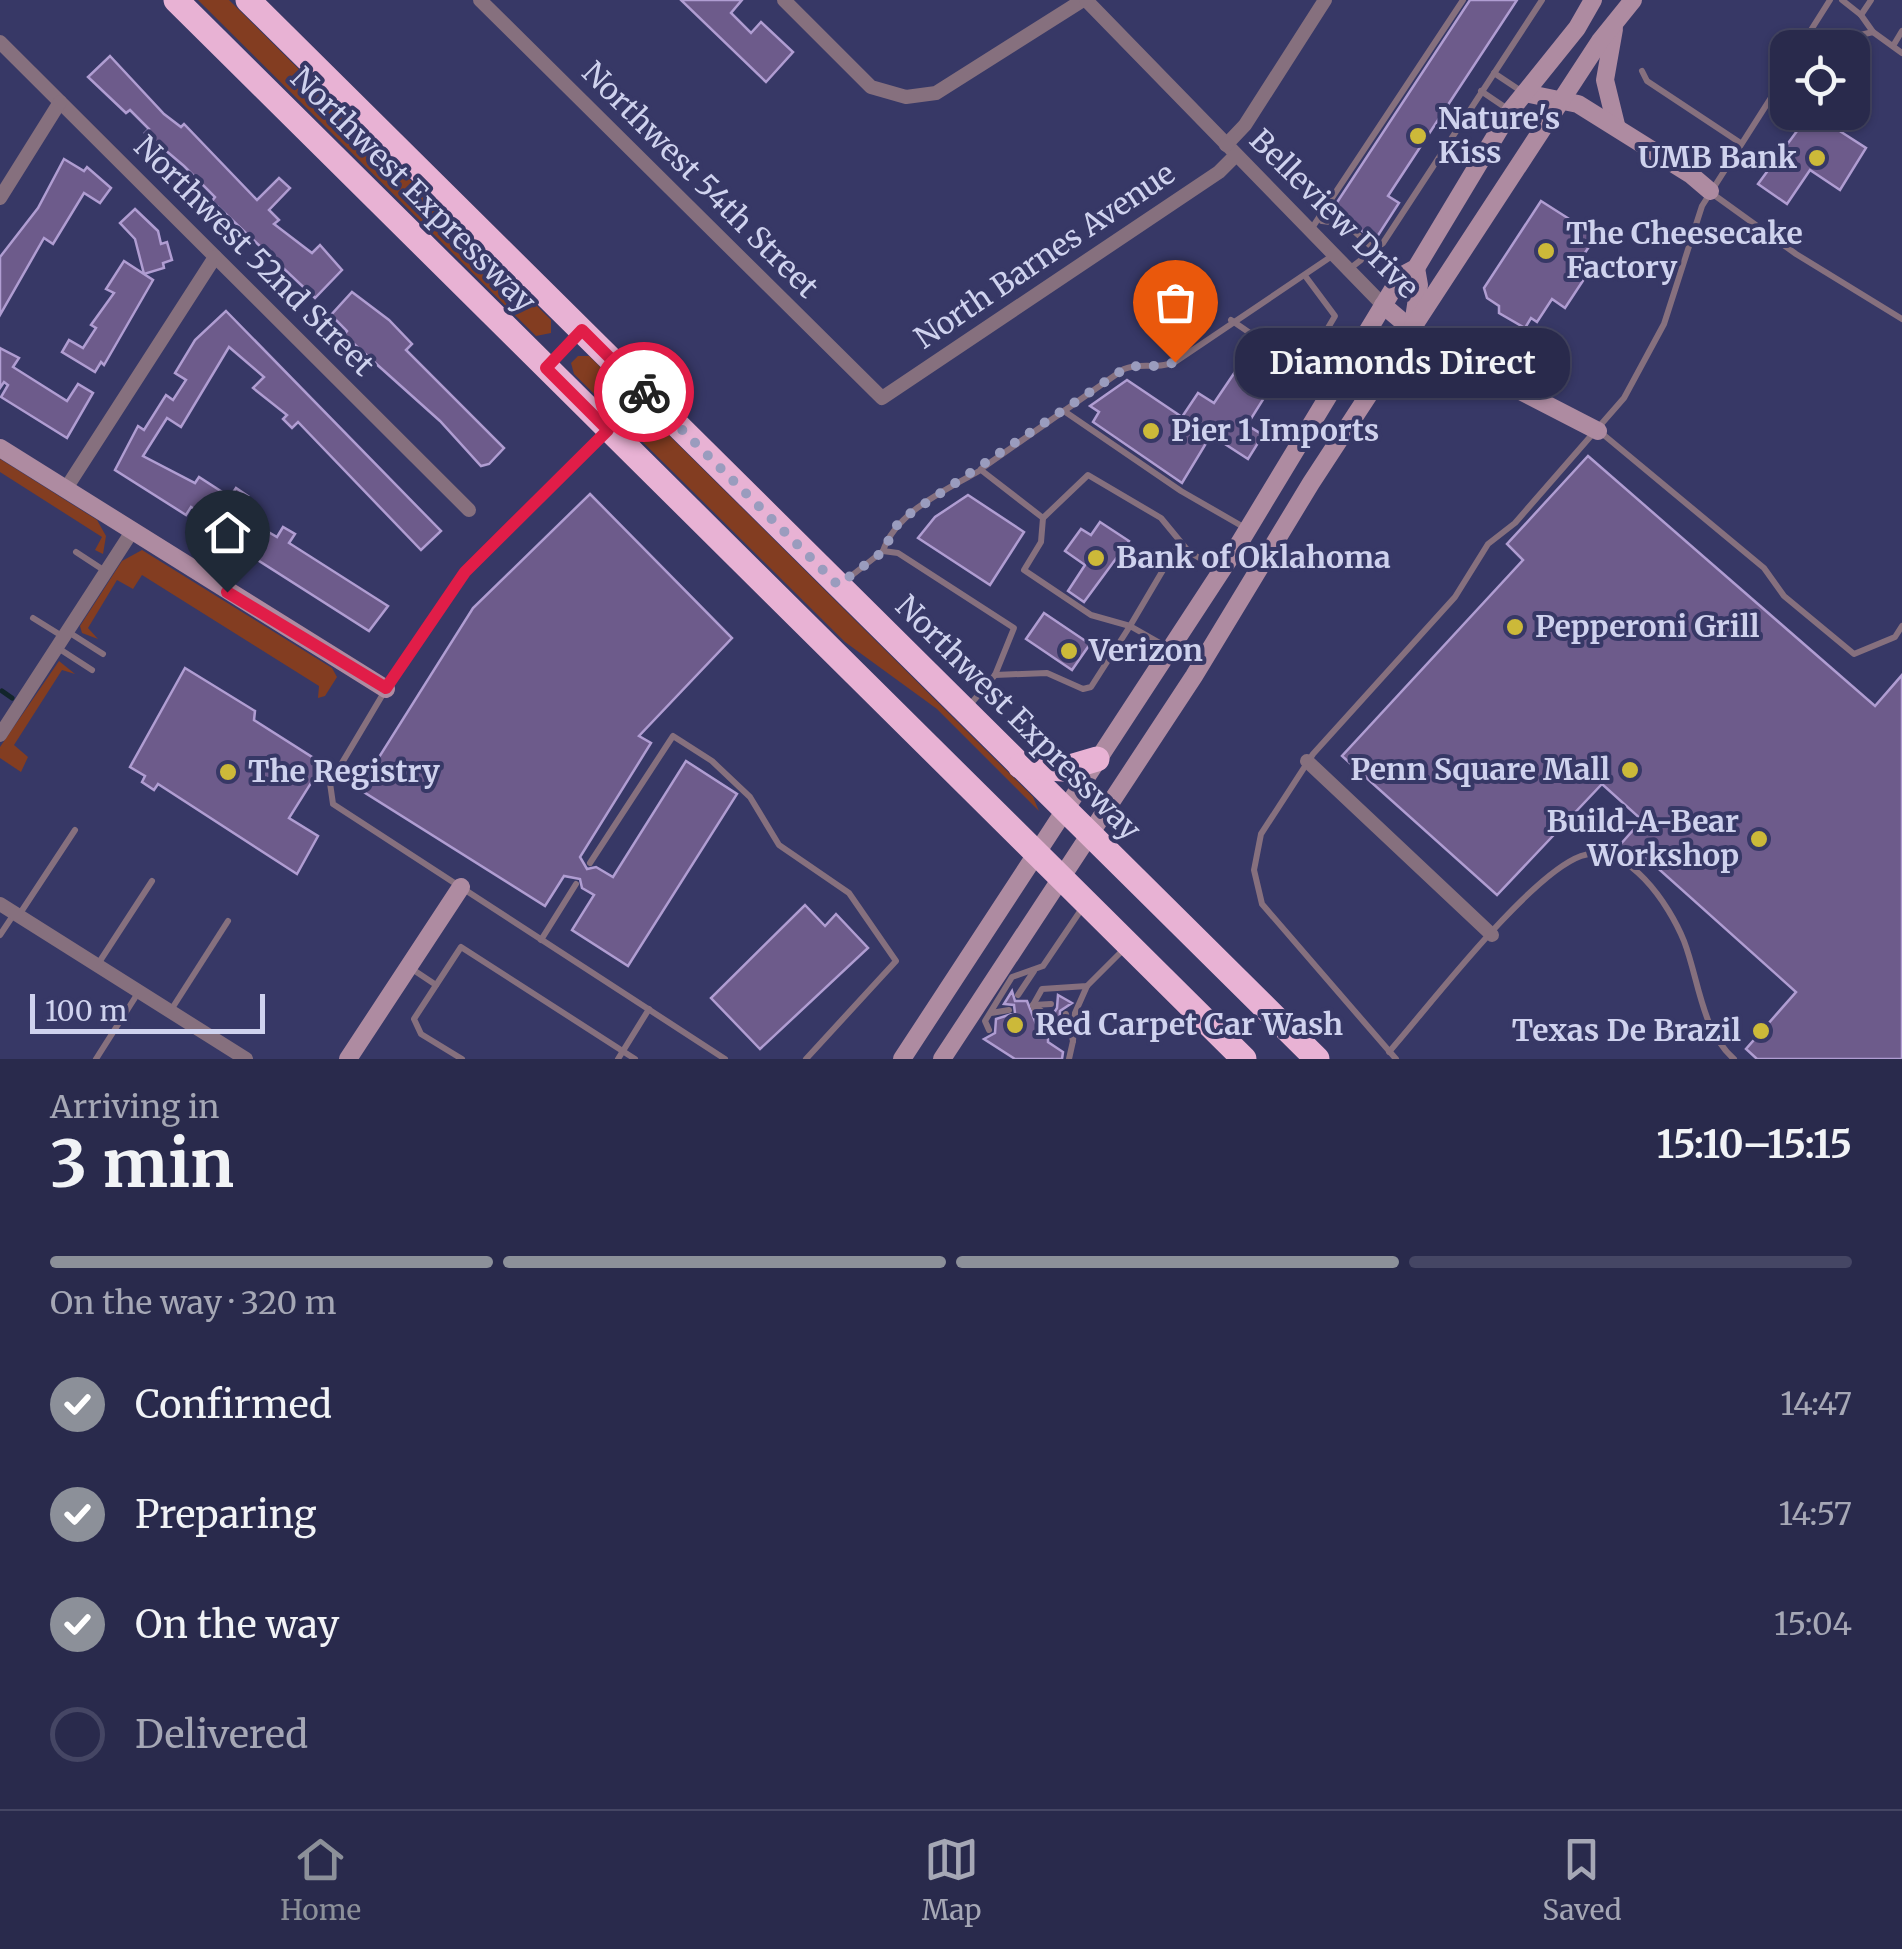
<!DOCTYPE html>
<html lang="en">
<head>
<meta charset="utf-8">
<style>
  :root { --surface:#292a4c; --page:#313253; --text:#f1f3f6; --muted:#a5a7b5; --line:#454664; --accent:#8c9099 }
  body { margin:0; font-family:Merriweather,serif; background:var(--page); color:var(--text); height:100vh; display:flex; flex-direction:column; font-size:38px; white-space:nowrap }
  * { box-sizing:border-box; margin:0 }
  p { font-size:32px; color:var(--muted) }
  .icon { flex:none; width:55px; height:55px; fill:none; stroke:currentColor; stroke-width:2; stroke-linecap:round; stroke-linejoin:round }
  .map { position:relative; height:1059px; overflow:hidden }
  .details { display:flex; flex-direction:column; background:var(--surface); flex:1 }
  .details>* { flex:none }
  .controls { position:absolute; left:1770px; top:30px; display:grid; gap:20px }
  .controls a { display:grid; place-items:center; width:100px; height:100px; border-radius:20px; background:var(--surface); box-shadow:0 2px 8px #0004,0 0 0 2px var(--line); font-size:50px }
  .scale { position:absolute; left:30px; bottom:25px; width:235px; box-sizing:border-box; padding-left:10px; border:5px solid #cfd2ee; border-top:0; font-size:28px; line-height:35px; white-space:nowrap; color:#cfd2ee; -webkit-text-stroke:8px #373866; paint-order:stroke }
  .pin { position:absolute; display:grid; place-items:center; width:85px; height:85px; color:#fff; margin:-102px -42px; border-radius:50% 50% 50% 0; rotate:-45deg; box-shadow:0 0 10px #0007 }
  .pin .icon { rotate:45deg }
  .courier { position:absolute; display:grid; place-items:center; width:100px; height:100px; margin:-50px; border:8px solid #e11d48; border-radius:50%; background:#fff; color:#222; box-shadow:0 2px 12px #0007 }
  .bubble { position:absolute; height:70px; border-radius:30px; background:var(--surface); box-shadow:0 2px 8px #0004,0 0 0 2px var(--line); font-size:32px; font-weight:700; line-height:70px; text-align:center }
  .overview em { font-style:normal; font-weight:700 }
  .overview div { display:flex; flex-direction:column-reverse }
  .overview { display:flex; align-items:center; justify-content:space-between; height:170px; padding:0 50px }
  h1 { font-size:65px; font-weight:700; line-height:75px }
  .bar { display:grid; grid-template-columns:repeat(4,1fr); gap:15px 10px; align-content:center; height:120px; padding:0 50px }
  .bar i { height:12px; border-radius:8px; background:var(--line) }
  .bar .selected { background:var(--accent) }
  .bar p { grid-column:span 4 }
  ol { padding:0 50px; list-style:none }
  li { display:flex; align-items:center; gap:30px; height:110px }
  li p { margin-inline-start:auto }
  li .icon { padding:10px; border-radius:50%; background:var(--accent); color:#fff; stroke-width:4 }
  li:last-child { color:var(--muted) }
  li i { width:55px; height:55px; border:5px solid var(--line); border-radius:50% }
  .tab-bar { display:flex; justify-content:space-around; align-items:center; height:140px; border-top:2px solid var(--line); background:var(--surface); font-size:28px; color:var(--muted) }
  .tab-bar a { display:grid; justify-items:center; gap:5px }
  .tab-bar .selected { color:var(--accent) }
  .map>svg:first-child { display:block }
</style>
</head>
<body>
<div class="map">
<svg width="1902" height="1059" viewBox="0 0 1902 1059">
  <rect width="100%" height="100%" fill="#373866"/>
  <g fill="#833d21">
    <path d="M198,0h31l322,320v13l-15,3z"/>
    <path d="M578,356h11l444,441 6,14 -102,-102 -92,-67 -271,-268 -3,-11z"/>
    <path d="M0,459l97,61 9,16 -3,18 -8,-4 7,-13 -102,-65z"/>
    <path d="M142,550l190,118 5,9 -12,19 -7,2 1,-12 -177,-111 -9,14 -16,-9 -29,48 10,11 -16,-6 -2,-7 42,-65z"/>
    <path d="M59,661l16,13 -13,-4 -48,75 14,12 -7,15 -21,-14v-11z"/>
  </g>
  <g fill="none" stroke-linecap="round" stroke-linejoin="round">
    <path stroke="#12252b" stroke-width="5" d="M2,691l10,7"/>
  </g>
  <g fill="#6d5b8b" stroke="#b09dd2" stroke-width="2.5">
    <path d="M681,0h61l-11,13 20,20 10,-11 32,30 -27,30z"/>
    <path d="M1470,0h47l-129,196 11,7 -24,37 -43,-30z"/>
    <path d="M110,56l54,58 17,13 3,-3 73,76 22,-22 11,10 -21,22 10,10 -5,4 38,29 8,-8 22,25 -27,28 -103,-97 3,-4 -31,-31 -39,-33 4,-4 -19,-19 -4,3 -38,-36z"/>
    <path d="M1811,112h35l-11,16 31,20 -26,42 -30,-20 -23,34 -29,-20z"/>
    <path d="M64,159l20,12 3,-4 24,21 -11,15 -16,-10 -31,51 -9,-6 -44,77v-58l38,-49z"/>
    <path d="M1541,201l55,35 -19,29 11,8 -23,35 -13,-9 -15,23 -6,-4 -6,10 -26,-15v-7l-12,-8 -3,-10z"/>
    <path d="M135,209l23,22 3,13 6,-2 5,18 -9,3 1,5 -20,6 -9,-35 -15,-16z"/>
    <path d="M124,261l29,19 -49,85 -3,-3 -6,10 -33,-20 7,-12 14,8 13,-20 -5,-3 23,-32 -8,-4z"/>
    <path d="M352,292l37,28 23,24 -6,6 98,98 -15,16 -8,2 -41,-45 -96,-86 3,-4 -16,-16z"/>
    <path d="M226,311l215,220 -20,19 -123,-128 -6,6 -9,-9 4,-4 -34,-27 11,-11 -35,-30 -48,80 -14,-9 -24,38 52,27 4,-6 31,20 6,-9 12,8 -4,6 16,11 -7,10 24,14 6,-10 12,7 -6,9 99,63 -19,25 -127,-81 7,-11 -22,-14 -7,11 -11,-7 5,-7 -23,-15 -5,8 -71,-45 23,-44 6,4 22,-35 7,5 13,-20 -11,-7 20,-33z"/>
    <path d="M0,348l19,10 -6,9 54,34 11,-17 15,9 -26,45 -66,-41 7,-12 -4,-3 -4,6z"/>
    <path d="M1243,360l31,22 -27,43 16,10 -15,24 -37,-24 -29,48 -89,-61 6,-10 -9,-6 37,-26 55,37 16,-24 16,10z"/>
    <path d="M1588,456l287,250 27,-31v384h-145l-11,-10 50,-57 -155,-139 -12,1 -10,-8 23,-26 -40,-36 -105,111 -155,-139 181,-196 -16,-16z"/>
    <path d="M590,494l142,144 -93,98 12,7 -71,114 7,12 9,-2 17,10 73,-116 51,33 -109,172 -56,-36 22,-35 -12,-7 -2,-9 -16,-3 -19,30 -186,-117 114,-181z"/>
    <path d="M968,495l56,37 -34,53 -72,-47 17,-21z"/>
    <path d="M1100,522l29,19 -45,61 -16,-11 17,-26 -20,-14 16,-22 10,6z"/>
    <path d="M1044,613l46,31 -18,26 -46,-31z"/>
    <path d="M185,668l70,43 -1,9 69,44 -34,54 29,18 -21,38 -139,-90 -4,6 -12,-8 3,-6 -15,-9z"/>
    <path d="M805,905l20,21 11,-12 32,34 -108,101 -49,-51z"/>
    <path d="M1012,991l3,10h12l11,28 7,-2 12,-19 1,-13 14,8 -12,8 -1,14 -11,7v10l15,10 -1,7h-47l-31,-20 11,-6 1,-14 19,-6 -1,-8 -10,-1z"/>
  </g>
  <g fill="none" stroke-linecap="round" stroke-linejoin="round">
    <g stroke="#86707e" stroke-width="6">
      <path d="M1842,0l19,15 12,17"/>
      <path d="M1861,15l10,-15"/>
      <path d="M1807,46l4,-16 19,-30"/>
      <path d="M1893,46l9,-15"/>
      <path d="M1806,48l67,-16 29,21"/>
      <path d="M1642,71l5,10 92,61"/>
      <path d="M1494,73l30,20"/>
      <path d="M1481,91l28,19"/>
      <path d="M1710,192l86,62 106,65"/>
      <path d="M1322,221l24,3 28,25"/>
      <path d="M1310,231l153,-231"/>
      <path d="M1348,270l35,-27 159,-243"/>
      <path d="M1231,320l98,67"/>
      <path d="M551,362l26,-27"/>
      <path d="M1303,370l32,-54 -29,-39"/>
      <path d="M1064,411l117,80 66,38"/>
      <path d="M1599,431l165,137 20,28 70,58 41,-17 7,-11"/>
      <path d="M603,435l-138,137 -79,117 -56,94 3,21 392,255"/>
      <path d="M981,469l143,-100c18,-7 32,1 51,-7l157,-106"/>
      <path d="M1043,518l-2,24 -17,28 67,45 39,11 49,-83"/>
      <path d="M883,551c13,-39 64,-62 98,-81l62,48 45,-43 73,43 28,34 31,18"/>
      <path d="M76,552l29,19"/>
      <path d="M846,580l37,-29 15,2 116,75 -19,47 -26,31"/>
      <path d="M33,618l29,18"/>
      <path d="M70,633l33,21"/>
      <path d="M58,648l34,22"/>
      <path d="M995,675l52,-2 36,16 8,-2 39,-61 37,21"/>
      <path d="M590,863l83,-127 39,25 38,36 29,48 70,48 47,68 -90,98"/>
      <path d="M19,915l56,-85"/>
      <path d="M0,935l14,-21"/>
      <path d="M541,940l35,-56"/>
      <path d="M98,964l54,-83"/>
      <path d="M412,969l24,16"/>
      <path d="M1018,995l16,-24"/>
      <path d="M1033,1005l18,-1"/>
      <path d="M1034,1005l11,9"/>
      <path d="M171,1010l57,-89"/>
      <path d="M991,1013l18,-3"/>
      <path d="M1066,1014l7,27 -4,18"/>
      <path d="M1040,1022l-7,-17 9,-16 45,-3 37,-37"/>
      <path d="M989,1030l-4,-9 27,-44 31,-11 40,-59"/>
      <path d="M1055,1032l14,-1"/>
      <path d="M1073,1041l2,-28 12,-27"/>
      <path d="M1389,1052c41,-47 140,-177 192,-196 46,-17 89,50 103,85 15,39 17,89 50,118"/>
      <path d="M96,1059l42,-66"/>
      <path d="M462,1059l-41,-25 -7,-15 47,-72 174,112"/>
      <path d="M618,1059l31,-50"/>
      <path d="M1396,1059l-134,-155 -8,-34 7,-36 52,-80 142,-157 33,-53 27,-21 109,-125 40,-74 38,-118 86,-135"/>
    </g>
    <g stroke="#86707e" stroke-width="14">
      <path d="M480,0l402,398 337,-226 17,-17"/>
      <path d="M784,0l87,87 35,10 30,-4 147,-93"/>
      <path d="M1086,0l297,305"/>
      <path d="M0,42l469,468"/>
      <path d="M1226,145l19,-20 80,-125"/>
      <path d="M0,198l60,-96"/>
      <path d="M65,490l150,-233"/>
      <path d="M0,735l131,-202"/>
      <path d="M1307,761l185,174"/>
      <path d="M0,904l246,155"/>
    </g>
    <g stroke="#ae8ba1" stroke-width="18">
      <path d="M1614,29l-9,51 11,45"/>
      <path d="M1525,93l53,11 112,70 20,17"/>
      <path d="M1383,305l46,39 169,87"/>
      <path d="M1413,325l6,-40 -3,-17"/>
      <path d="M0,448l386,241"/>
      <path d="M348,1059l113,-172"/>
      <path d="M902,1059l335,-512 164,-271 15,-8 95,-158 66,-82 16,-28"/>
      <path d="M942,1059l252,-383 117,-193 289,-442 33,-41"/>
    </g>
    <g stroke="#e8b2d4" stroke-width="25">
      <path d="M176,0l1068,1059"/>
      <path d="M248,0l1069,1059"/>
      <path d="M1020,766l43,3 34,-10"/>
    </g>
  </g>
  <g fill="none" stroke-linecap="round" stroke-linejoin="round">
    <path stroke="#9a9cbe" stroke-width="10" stroke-dasharray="0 18" d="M644,392l194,193 46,-34 10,-23 14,-13 216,-146c18,-7 32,1 51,-7"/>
    <path stroke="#e11d48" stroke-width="12" d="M227,592l159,96 79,-116 143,-142 -62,-62 36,-38 62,62"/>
  </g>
  <g fill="#ccb939" stroke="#373866" stroke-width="4">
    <circle cx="1418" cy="136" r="10"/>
    <circle cx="1817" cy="158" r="10"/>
    <circle cx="1546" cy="251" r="10"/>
    <circle cx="1151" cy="431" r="10"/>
    <circle cx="1096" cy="558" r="10"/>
    <circle cx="1515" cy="627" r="10"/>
    <circle cx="1069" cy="651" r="10"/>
    <circle cx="1630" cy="770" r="10"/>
    <circle cx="228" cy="772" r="10"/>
    <circle cx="1759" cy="839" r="10"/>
    <circle cx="1015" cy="1025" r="10"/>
    <circle cx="1761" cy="1031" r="10"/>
  </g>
  <g text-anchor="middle" stroke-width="8" stroke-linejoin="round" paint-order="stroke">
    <g font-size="30" font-weight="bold" fill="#cfd2ee" stroke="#373866" text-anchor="start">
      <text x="1438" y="129">Nature's<tspan x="1438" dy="34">Kiss</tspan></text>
      <text x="1797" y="168" text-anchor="end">UMB Bank</text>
      <text x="1566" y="244">The Cheesecake<tspan x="1566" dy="34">Factory</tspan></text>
      <text x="1171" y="441">Pier 1 Imports</text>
      <text x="1116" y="568">Bank of Oklahoma</text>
      <text x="1535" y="637">Pepperoni Grill</text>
      <text x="1089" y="661">Verizon</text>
      <text x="1610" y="780" text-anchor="end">Penn Square Mall</text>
      <text x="248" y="782">The Registry</text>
      <text x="1739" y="832" text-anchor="end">Build-A-Bear<tspan x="1739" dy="34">Workshop</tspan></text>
      <text x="1035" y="1035">Red Carpet Car Wash</text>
      <text x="1741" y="1041" text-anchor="end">Texas De Brazil</text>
    </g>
    <g font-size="30" fill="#cfd2ee" stroke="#373866">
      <text transform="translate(700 180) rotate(45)" y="10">Northwest 54th Street</text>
      <text transform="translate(413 190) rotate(45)" y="10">Northwest Expressway</text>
      <text transform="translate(1334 214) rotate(45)" y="10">Belleview Drive</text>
      <text transform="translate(254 256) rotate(45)" y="10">Northwest 52nd Street</text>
      <text transform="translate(1045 256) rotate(-34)" y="10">North Barnes Avenue</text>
      <text transform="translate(1018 718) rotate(45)" y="10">Northwest Expressway</text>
    </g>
  </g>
</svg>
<div class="controls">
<a><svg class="icon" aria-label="locate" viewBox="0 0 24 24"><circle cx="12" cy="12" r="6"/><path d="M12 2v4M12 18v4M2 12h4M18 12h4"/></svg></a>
</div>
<div class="scale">100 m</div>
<div class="pin" style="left:1175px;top:362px;background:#ea580c"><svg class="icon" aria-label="bag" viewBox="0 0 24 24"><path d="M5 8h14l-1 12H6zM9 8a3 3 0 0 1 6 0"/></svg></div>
<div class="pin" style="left:227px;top:592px;background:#1f2937"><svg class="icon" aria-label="home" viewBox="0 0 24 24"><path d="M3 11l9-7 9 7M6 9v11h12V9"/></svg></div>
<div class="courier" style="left:644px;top:392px"><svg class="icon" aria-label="bike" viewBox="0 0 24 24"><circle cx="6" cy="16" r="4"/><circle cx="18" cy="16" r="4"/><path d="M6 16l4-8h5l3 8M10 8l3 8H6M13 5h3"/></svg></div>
<div class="bubble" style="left:1235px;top:328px;width:335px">Diamonds Direct</div>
</div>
<section class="details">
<div class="overview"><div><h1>3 min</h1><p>Arriving in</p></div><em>15:10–15:15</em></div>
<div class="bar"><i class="selected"></i><i class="selected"></i><i class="selected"></i><i></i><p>On the way · 320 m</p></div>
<ol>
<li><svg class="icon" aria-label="check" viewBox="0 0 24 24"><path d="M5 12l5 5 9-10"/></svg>Confirmed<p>14:47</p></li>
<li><svg class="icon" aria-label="check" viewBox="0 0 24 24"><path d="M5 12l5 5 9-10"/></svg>Preparing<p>14:57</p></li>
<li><svg class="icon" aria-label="check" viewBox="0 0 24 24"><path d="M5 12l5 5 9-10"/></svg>On the way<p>15:04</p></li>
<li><i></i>Delivered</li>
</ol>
</section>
<nav class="tab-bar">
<a class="selected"><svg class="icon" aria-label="home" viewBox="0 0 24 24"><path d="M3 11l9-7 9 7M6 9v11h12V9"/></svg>Home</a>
<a><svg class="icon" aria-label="map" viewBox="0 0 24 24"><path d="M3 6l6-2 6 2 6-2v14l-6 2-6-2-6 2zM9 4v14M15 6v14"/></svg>Map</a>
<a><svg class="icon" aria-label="saved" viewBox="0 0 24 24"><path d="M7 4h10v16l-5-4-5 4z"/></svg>Saved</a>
</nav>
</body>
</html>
